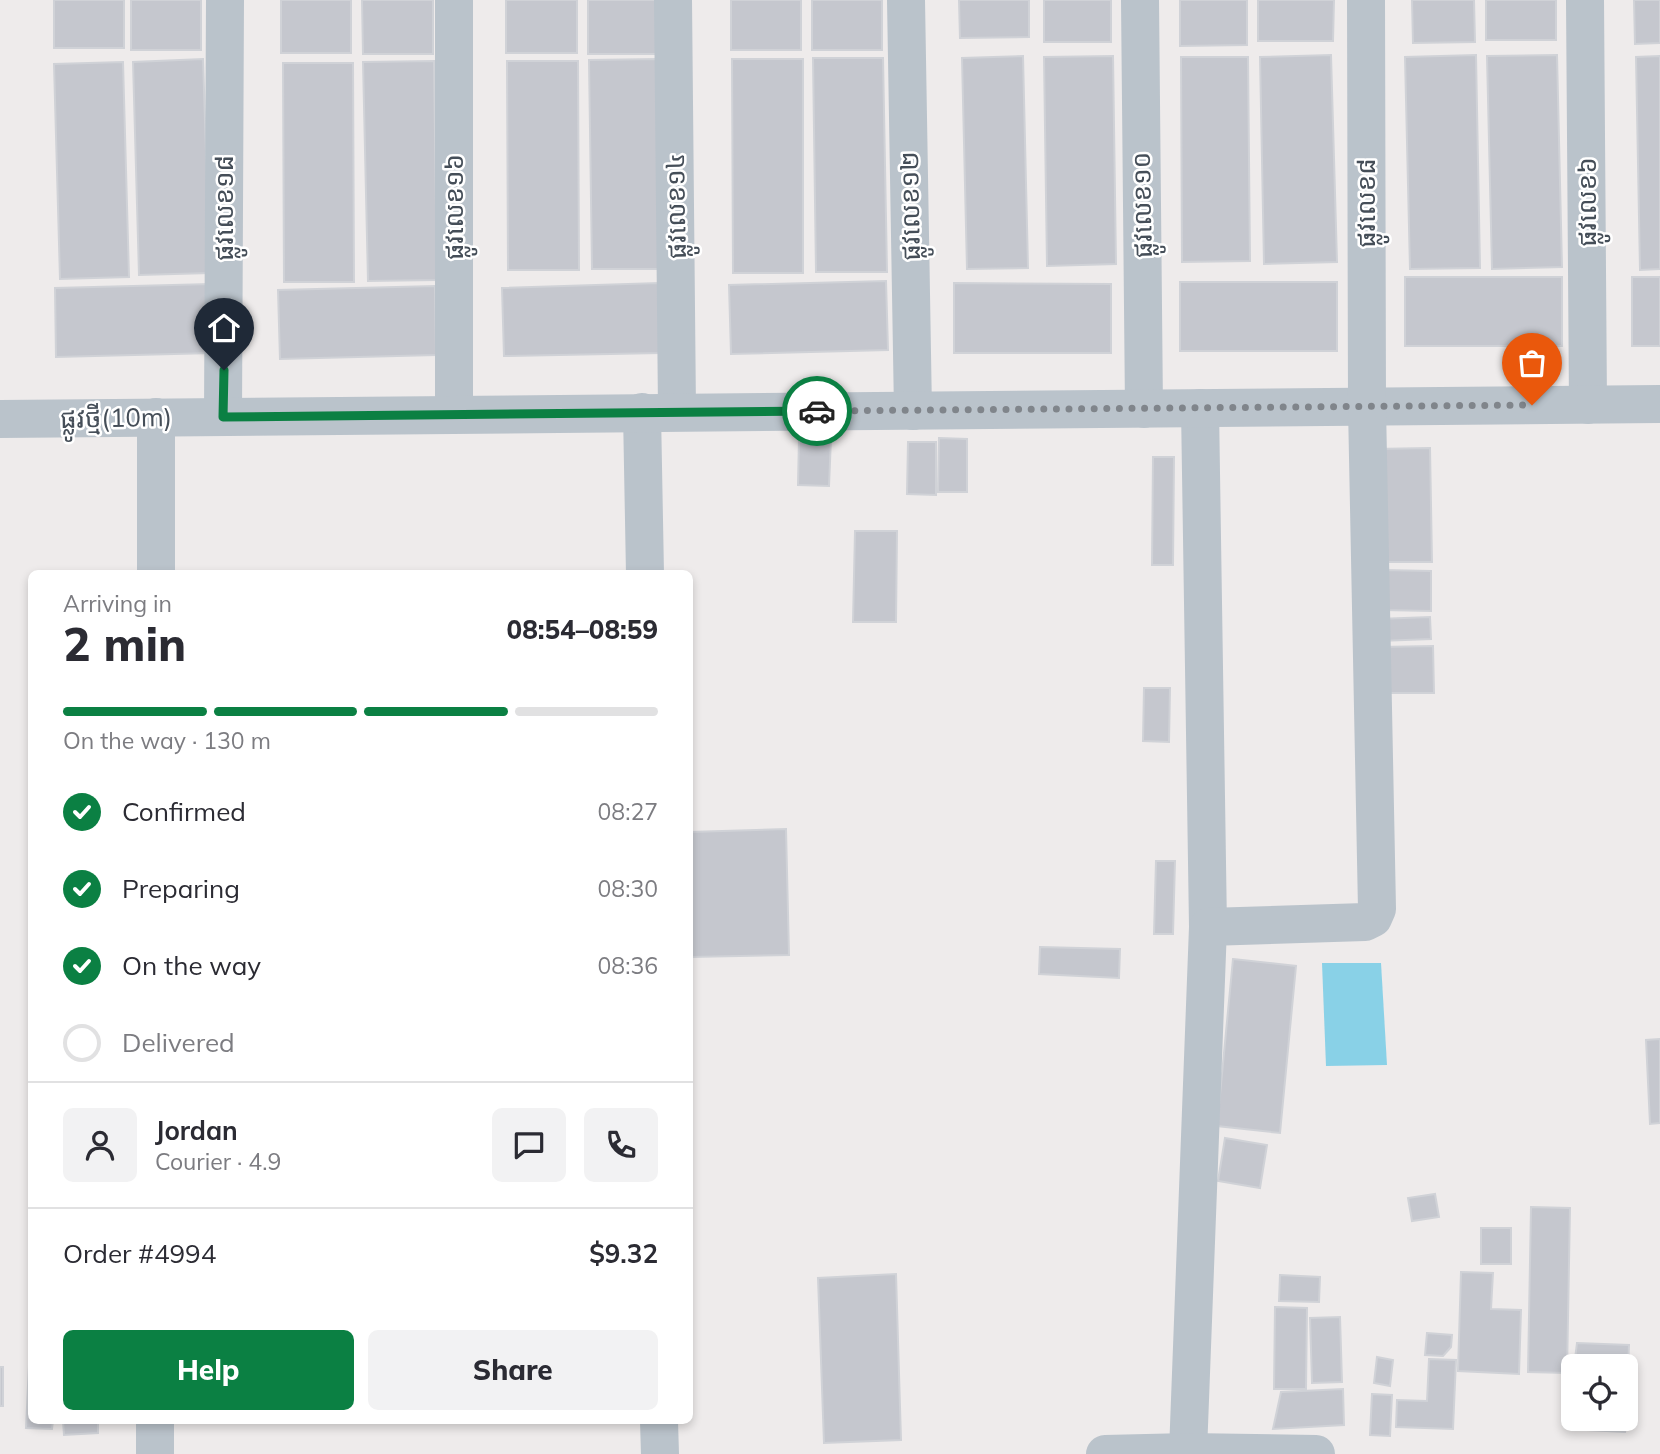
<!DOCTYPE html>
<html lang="en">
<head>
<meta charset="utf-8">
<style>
  :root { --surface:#fff; --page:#f2f2f3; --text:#2b2b33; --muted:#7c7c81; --line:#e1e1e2; --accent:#0b8043 }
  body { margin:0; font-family:Mulish,"Noto Sans Khmer",sans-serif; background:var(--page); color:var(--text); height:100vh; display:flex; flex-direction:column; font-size:26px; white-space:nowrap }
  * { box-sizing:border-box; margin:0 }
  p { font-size:23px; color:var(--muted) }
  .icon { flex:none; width:38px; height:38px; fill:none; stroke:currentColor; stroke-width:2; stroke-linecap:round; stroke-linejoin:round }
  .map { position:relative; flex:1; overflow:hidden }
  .details { position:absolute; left:28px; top:570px; width:665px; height:854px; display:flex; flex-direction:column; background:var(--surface); border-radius:10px; box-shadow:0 4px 10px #0003 }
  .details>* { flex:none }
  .fabs { position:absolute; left:1561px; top:1354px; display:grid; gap:14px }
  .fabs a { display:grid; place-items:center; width:77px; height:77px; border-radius:10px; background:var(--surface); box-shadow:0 4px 10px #0003; font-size:35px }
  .pin { position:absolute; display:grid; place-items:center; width:60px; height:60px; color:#fff; margin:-72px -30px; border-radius:50% 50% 50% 0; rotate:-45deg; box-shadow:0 0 7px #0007 }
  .pin .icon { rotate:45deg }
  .courier { position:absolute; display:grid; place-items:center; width:70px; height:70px; margin:-35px; border:5px solid #0b8043; border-radius:50%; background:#fff; color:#222; box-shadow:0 2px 9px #0007 }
  .headline em { font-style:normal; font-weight:800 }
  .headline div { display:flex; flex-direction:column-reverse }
  .headline { display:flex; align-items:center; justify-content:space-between; height:119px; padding:0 35px }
  h1 { font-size:46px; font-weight:800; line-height:52px }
  .bar { display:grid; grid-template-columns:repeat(4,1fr); gap:10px 7px; align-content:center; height:84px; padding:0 35px }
  .bar i { height:9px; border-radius:5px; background:var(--line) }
  .bar .selected { background:var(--accent) }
  .bar p { grid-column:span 4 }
  .line { display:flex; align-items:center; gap:18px; padding:0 35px; border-top:2px solid var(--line) }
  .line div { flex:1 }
  .round { display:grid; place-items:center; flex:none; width:74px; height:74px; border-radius:10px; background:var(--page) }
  ol { padding:0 35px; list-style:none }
  li { display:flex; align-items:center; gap:21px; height:77px }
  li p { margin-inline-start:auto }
  li .icon { padding:7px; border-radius:50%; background:var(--accent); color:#fff; stroke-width:4 }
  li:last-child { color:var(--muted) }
  li i { width:38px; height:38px; border:4px solid var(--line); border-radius:50% }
  .cta { display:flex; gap:14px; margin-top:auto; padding:14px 35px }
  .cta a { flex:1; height:80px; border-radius:10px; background:var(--accent); color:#fff; font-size:28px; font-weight:800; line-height:80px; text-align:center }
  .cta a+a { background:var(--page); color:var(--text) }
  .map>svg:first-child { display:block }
</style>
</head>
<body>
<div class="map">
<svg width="1660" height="1454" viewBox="0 0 1660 1454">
  <rect width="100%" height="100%" fill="#eeebeb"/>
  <path fill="#89d1e7" d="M1322,963h59l6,102 -61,1z"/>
  <g fill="#c5c7ce" stroke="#d0d2d7" stroke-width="2">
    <rect x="54" y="0" width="70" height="48"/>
    <rect x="131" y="0" width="70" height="50"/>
    <rect x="281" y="0" width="70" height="53"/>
    <path d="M362,0h71v54h-70z"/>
    <rect x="506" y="0" width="71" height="53"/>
    <rect x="588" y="0" width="70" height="54"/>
    <rect x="731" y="0" width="70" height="50"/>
    <rect x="812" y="0" width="70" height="50"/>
    <path d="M959,0h70v37l-69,1z"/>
    <rect x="1044" y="0" width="67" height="42"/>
    <path d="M1180,0h67v45l-67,1z"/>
    <path d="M1258,0h76l-1,41h-75z"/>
    <path d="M1412,0h62l1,42 -62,1z"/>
    <rect x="1486" y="0" width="70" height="40"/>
    <path d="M1634,0h26v43l-25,1z"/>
    <path d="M1331,55l6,207 -73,2 -4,-207z"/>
    <path d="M1476,55l4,213 -70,1 -5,-212z"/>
    <path d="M1557,55l5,212 -70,2 -5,-213z"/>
    <path d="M1023,56l5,212 -61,1 -5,-211z"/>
    <path d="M1113,56l3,208 -69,2 -3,-209z"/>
    <path d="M1660,56v213l-20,1 -4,-213z"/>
    <path d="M1181,57h67l2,204 -68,1z"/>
    <path d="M813,58h70l4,214h-71z"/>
    <path d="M203,59l7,214 -71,2 -6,-213z"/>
    <path d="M658,59l4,210h-70l-3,-209z"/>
    <path d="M732,59h71v214h-70z"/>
    <path d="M434,61l3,219 -69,1 -5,-219z"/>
    <path d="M507,61h71l1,209h-71z"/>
    <path d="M123,62l6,215 -69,2 -6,-215z"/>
    <path d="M283,63h70l1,219h-70z"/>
    <rect x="1405" y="277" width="157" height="69"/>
    <rect x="1632" y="277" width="28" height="69"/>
    <path d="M886,281l2,69 -157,4 -2,-69z"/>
    <rect x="1180" y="282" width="157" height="69"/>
    <path d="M659,283l1,70 -156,3 -2,-68z"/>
    <path d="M954,283l157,1v69h-157z"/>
    <path d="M211,284l2,69 -157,4 -1,-69z"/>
    <path d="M435,286l1,69 -156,4 -2,-69z"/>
    <path d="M799,437l32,1 -2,48 -31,-1z"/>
    <path d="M939,438l28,1v53h-29z"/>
    <path d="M908,442h28v53l-29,-1z"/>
    <path d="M1430,448l2,114h-57l-1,-113z"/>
    <path d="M1153,457h21l-1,108h-21z"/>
    <path d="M855,531h42l-1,91h-43z"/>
    <path d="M1383,570l48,1v40l-48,-1z"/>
    <path d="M1430,617l1,22 -52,2 -1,-22z"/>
    <path d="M1433,646l1,47h-54v-46z"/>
    <path d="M1144,688h26l-1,54 -26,-1z"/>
    <path d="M786,829l3,126 -99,2v-125z"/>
    <path d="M1156,861h19l-2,73h-19z"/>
    <path d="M1040,947l80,2 -1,29 -80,-4z"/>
    <path d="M1233,959l63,7 -16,167 -63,-7z"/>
    <path d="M1660,1039v84l-10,1 -4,-84z"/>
    <path d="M1225,1138l42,7 -7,43 -42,-7z"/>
    <path d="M1435,1194l4,23 -27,4 -4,-23z"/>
    <path d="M1531,1207l39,1 -3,165 -39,-1z"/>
    <rect x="1481" y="1228" width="30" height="36"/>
    <path d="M1461,1272l32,1 -2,36 30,1 -2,64 -61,-3z"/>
    <path d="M896,1274l5,166 -77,3 -6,-165z"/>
    <path d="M1280,1275l40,2 -1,25 -40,-1z"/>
    <path d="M1275,1307l32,1 -1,81h-32z"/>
    <path d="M1340,1317l2,65 -30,1 -2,-65z"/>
    <path d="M1427,1333l25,2 -1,12 -8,9 -18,-1z"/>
    <path d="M1577,1343l52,2 -3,72v-50h-52z"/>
    <path d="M30,1344h2v77h21l-1,8 -26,-1z"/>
    <path d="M1377,1357l16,3 -3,26 -16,-3z"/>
    <path d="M1429,1359l27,1 -3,69 -57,-2 1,-27 30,1z"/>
    <rect x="0" y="1367" width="3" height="39"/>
    <path d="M1573,1379v40h53l-1,13 -57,-3z"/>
    <path d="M1343,1389l1,36 -71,4 8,-37z"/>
    <path d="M1372,1394l20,1 -2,41 -20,-1z"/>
    <path d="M63,1421h35v12l-34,2z"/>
  </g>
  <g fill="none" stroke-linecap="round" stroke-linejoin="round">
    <g stroke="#bac3cb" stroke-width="38">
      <path d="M454,0v414"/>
      <path d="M673,0l4,411"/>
      <path d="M906,0l7,411"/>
      <path d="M1140,0l4,409"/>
      <path d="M1585,0l3,405"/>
      <path d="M1200,408l8,519"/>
      <path d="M642,412l3,162"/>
      <path d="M223,417l2,-417"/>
      <path d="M0,419l1660,-15"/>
      <path d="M156,574v-157"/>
      <path d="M659,1421l1,33"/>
      <path d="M1188,1452l20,-525 157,-5 8,-4 4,-9 -10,-502 -1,-407"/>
      <path d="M155,1454v-33"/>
      <path d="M1105,1454l83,-2 128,2"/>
    </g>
  </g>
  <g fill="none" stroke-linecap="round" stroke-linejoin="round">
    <path stroke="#80858b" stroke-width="7" stroke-dasharray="0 12.6" d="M817,411l715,-6"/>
    <path stroke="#0b8043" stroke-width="9" d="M224,370l-1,47 594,-6"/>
  </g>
  <g text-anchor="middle" stroke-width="5" stroke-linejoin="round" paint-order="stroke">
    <g font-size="26" fill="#454e58" stroke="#fff">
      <text transform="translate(1587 202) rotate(-90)" y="9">ផ្លូវលេខ៦</text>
      <text transform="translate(1366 203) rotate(-90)" y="9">ផ្លូវលេខ៨</text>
      <text transform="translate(1142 205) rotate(-91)" y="9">ផ្លូវលេខ១០</text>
      <text transform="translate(676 206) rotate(-91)" y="9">ផ្លូវលេខ១៤</text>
      <text transform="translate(910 206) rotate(-91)" y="9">ផ្លូវលេខ១២</text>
      <text transform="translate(454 207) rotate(-90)" y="9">ផ្លូវលេខ១៦</text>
      <text transform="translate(224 208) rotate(-90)" y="9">ផ្លូវលេខ១៨</text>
      <text transform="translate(116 418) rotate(-1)" y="9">ផ្លូវថ្មី(10m)</text>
    </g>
  </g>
</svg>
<div class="fabs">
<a><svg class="icon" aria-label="locate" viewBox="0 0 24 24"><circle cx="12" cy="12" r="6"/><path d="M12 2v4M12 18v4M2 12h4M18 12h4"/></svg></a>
</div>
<div class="pin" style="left:1532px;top:405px;background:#ea580c"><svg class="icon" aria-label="bag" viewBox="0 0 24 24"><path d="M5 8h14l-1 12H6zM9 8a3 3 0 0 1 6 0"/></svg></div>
<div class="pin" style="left:224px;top:370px;background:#1f2937"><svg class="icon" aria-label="home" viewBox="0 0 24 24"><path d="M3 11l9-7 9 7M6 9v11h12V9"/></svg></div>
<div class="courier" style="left:817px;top:411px"><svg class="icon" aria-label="car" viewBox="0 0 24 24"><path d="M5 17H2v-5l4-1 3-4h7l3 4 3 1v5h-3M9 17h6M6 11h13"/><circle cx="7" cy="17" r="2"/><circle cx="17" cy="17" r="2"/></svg></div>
<section class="details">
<div class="headline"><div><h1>2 min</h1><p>Arriving in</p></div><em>08:54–08:59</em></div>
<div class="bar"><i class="selected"></i><i class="selected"></i><i class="selected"></i><i></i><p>On the way · 130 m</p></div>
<ol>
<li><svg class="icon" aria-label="check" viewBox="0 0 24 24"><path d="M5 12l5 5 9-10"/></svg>Confirmed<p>08:27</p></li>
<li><svg class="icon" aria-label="check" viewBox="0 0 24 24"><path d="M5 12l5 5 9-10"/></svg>Preparing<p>08:30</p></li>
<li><svg class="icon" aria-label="check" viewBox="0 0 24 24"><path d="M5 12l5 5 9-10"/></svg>On the way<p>08:36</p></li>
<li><i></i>Delivered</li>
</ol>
<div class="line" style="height:126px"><a class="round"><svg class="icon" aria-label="person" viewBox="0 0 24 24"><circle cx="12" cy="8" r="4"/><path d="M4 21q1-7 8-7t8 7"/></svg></a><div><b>Jordan</b><p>Courier · 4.9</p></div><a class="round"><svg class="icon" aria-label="chat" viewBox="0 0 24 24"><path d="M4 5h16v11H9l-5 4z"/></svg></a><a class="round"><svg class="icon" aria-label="phone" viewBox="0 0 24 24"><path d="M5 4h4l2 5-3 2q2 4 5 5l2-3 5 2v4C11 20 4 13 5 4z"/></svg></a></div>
<div class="line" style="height:91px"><div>Order #4994</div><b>$9.32</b></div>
<div class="cta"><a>Help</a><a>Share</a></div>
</section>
</div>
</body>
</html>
